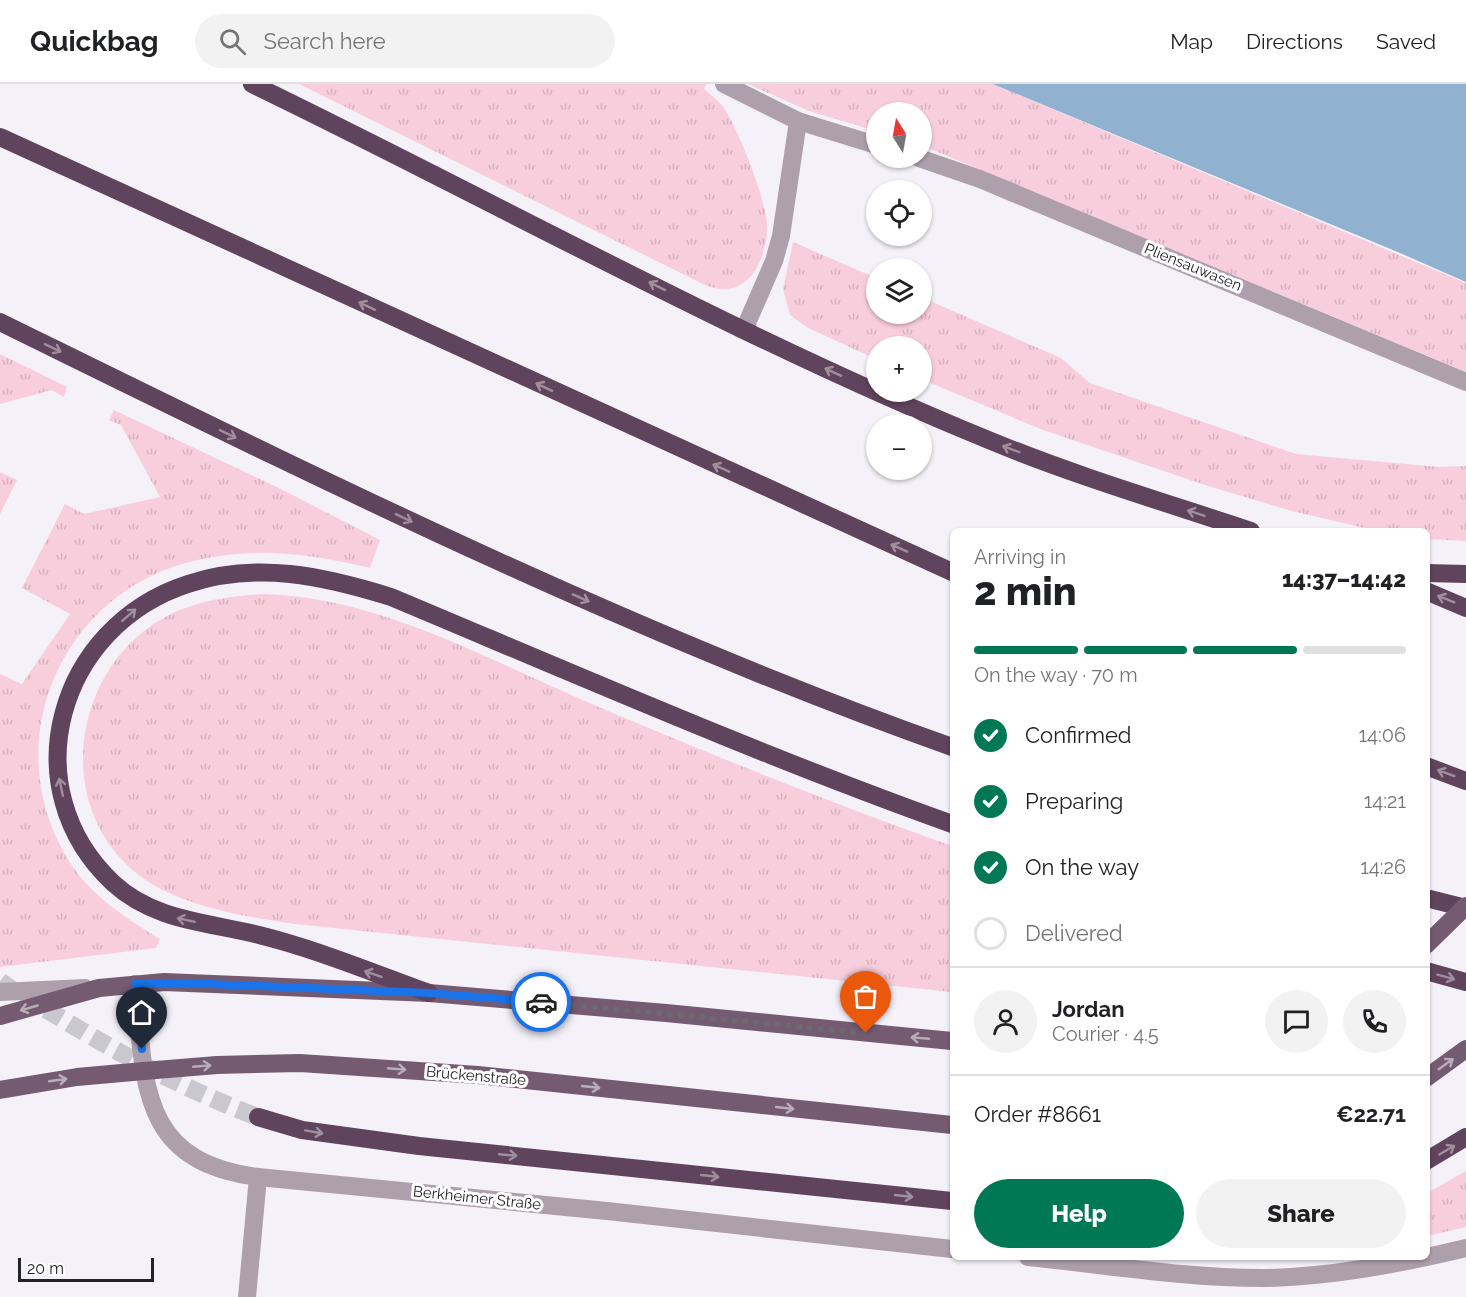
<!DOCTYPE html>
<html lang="en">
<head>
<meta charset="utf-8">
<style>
  :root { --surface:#fff; --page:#f2f2f2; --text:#202124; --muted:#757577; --line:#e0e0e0; --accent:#007854 }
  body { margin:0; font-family:Raleway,sans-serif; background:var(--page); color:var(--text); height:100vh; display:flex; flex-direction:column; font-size:22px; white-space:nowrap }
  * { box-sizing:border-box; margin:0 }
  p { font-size:20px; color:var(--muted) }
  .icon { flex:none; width:33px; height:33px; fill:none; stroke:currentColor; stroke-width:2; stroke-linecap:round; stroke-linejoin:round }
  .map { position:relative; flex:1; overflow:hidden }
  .panel { position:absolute; left:950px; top:444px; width:480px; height:732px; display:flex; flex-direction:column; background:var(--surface); border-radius:9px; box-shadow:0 2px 4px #0004 }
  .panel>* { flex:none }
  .needle { width:39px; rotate:349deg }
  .controls { position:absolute; left:866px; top:18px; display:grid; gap:12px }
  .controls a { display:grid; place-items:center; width:66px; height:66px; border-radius:50%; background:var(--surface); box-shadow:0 2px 4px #0004; font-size:30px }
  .scale { position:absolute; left:18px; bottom:15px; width:136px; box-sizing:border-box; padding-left:6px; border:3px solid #232225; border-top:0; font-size:16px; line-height:21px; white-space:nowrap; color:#232225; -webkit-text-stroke:4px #fff; paint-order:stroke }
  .pin { position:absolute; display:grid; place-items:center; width:51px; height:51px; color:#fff; margin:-62px -26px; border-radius:50% 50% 50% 0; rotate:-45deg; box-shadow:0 0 6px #0007 }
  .pin .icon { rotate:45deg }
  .courier { position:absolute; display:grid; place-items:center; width:60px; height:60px; margin:-30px; border:4px solid #1a73e8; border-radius:50%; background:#fff; color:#222; box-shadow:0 2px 8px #0007 }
  .overview em { font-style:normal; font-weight:800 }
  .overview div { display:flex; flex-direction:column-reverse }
  .overview { display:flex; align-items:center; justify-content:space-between; height:102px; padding:0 24px }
  h1 { font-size:39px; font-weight:800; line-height:45px }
  .bar { display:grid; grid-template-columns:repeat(4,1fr); gap:9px 6px; align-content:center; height:72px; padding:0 24px }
  .bar i { height:8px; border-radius:4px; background:var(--line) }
  .bar .active { background:var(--accent) }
  .bar p { grid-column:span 4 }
  .line { display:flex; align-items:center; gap:15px; padding:0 24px; border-top:2px solid var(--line) }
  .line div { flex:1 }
  .round { display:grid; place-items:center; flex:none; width:63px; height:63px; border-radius:32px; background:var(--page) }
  ol { padding:0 24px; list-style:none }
  li { display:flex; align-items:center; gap:18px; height:66px }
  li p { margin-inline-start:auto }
  li .icon { padding:6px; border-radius:50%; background:var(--accent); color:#fff; stroke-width:4 }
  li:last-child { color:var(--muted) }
  li i { width:33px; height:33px; border:3px solid var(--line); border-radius:50% }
  .primary-button { display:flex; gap:12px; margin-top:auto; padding:12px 24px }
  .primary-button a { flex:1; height:69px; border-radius:36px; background:var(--accent); color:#fff; font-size:24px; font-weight:800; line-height:69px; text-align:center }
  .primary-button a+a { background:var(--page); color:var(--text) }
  header { display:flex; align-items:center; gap:36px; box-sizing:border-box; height:84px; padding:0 30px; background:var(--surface); border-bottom:2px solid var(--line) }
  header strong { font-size:28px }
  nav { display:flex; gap:33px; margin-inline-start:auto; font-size:21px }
  .search { width:420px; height:54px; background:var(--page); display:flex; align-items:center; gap:15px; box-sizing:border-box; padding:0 21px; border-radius:33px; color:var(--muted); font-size:22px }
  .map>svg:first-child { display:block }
</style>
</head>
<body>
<header>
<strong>Quickbag</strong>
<div class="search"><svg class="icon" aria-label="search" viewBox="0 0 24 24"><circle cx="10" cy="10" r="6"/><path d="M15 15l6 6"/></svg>Search here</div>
<nav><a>Map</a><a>Directions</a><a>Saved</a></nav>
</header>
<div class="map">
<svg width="1466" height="1213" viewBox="0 0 1466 1213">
  <defs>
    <pattern id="grass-tufts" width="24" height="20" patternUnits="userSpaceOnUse" patternTransform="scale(1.5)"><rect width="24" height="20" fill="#f9cedc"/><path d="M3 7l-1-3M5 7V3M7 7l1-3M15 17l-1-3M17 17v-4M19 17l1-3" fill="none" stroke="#d5b1bd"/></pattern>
  </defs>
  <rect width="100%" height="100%" fill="#f4f1f9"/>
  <g fill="url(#grass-tufts)">
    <path d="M299,0h408l-3,5c6,5 12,10 17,15 15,18 46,98 46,121 1,16 -6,44 -20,55 -14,11 -25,11 -42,5z"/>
    <path d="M748,0h245l473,199v89l-545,-227v-33h-45v19l-67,-20z"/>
    <path d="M793,158l83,36v36h45v-17l140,61 29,25 206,71 143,13 27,-1v75l-39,-2 -1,-8 -53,-1 -81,-19 -84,-25 -165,-56 -122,-51v-33h-45v13l-68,-31 -18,-13 -7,-26z"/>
    <path d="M0,270l67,33 -3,10 -12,-7 -52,14z"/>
    <path d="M114,326l167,79 99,51 -10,28c-65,-15 -122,-23 -188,-4 -124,37 -182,180 -116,292 21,37 58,61 94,83l-4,9 -156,19v-293l22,10 48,-70 -48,-26 43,-84 19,10 76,-17 -39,-72 -12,-5z"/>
    <path d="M0,388l17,8 -17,34z"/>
    <path d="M265,510c117,4 223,66 329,111 118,50 237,98 358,141v146l-657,-68c-54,-8 -128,-19 -169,-60 -69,-68 -51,-186 26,-239 34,-23 73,-29 113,-31z"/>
    <path d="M1466,1087v56l-39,9v-43z"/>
  </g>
  <path fill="#90b1cf" d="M993,0h473v198l-66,-29z"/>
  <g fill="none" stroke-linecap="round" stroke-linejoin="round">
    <path stroke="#cac8cf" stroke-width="18" stroke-dasharray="18 9" stroke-linecap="butt" d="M0,897c18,14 40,24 59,36 64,39 129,74 199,100"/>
    <g stroke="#ae9fad" stroke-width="18">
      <path d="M724,0l74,37 78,24"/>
      <path d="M919,74l61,21 486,203"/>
      <path d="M744,246l30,-69 7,-25 17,-115"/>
      <path d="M135,900c10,97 3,178 123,193l349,34 345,38"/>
      <path d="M0,908l85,-4"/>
      <path d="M1028,1173c78,8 157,21 236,21 68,-1 136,-14 202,-30"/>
      <path d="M247,1213l11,-120"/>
    </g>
    <g stroke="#755b72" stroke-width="18">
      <path d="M0,932l99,-28 65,-6 265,11 237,20 286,28"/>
      <path d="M1426,994l40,-29"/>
      <path d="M0,1006l77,-13 67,-6 73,-6 83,-2 178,12 474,50"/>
    </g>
    <g stroke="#60435d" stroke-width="18">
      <path d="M252,0c246,119 486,254 739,357 85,35 173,61 260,90"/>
      <path d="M0,53l952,435"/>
      <path d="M0,238c312,153 624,309 952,425"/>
      <path d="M1426,489l40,1"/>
      <path d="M1426,507l40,17"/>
      <path d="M1426,682l40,15"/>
      <path d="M1426,814l40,10"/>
      <path d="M1426,887l40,11"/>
      <path d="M429,909c-56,-20 -113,-44 -170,-58 -51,-13 -105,-14 -146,-52 -102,-96 -55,-257 75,-299 68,-23 136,-8 203,13 186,78 371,159 561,227"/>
      <path d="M258,1033l44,13 117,16 533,55"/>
      <path d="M1426,1077l40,-24"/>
    </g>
    <path stroke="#755b72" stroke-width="18" d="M1426,861l40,-39"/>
  </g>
  <defs><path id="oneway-shaft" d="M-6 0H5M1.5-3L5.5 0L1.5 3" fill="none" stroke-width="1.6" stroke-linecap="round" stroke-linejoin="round" transform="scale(1.5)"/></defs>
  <g stroke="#a08e9e">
    <use href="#oneway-shaft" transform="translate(657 202) rotate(-153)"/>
    <use href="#oneway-shaft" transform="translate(367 222) rotate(-155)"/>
    <use href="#oneway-shaft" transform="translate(53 264) rotate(26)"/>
    <use href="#oneway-shaft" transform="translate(833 288) rotate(-155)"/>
    <use href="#oneway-shaft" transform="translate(544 303) rotate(-155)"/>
    <use href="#oneway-shaft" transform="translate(228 350) rotate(26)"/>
    <use href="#oneway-shaft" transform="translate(1011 365) rotate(-159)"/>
    <use href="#oneway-shaft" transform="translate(721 384) rotate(-156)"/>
    <use href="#oneway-shaft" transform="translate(1196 429) rotate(-162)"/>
    <use href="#oneway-shaft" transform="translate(404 434) rotate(26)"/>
    <use href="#oneway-shaft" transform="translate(899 464) rotate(-156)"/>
    <use href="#oneway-shaft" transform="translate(581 514) rotate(24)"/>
    <use href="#oneway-shaft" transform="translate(1446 515) rotate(-158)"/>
    <use href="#oneway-shaft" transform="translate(129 531) rotate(-41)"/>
    <use href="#oneway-shaft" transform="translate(1446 689) rotate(-160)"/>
    <use href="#oneway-shaft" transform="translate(61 703) rotate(-102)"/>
    <use href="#oneway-shaft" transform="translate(186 836) rotate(-168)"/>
    <use href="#oneway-shaft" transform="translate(373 890) rotate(-161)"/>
    <use href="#oneway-shaft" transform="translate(1446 893) rotate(15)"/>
    <use href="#oneway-shaft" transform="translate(314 1048) rotate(10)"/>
    <use href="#oneway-shaft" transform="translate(1447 1066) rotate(-30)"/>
    <use href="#oneway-shaft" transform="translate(508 1071) rotate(5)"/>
    <use href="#oneway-shaft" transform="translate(710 1092) rotate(6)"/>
    <use href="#oneway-shaft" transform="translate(904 1112) rotate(6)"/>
  </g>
  <g stroke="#baadb8">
    <use href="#oneway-shaft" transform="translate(29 924) rotate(164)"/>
    <use href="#oneway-shaft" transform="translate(920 954) rotate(-175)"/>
    <use href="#oneway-shaft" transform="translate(1446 980) rotate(-36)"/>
    <use href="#oneway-shaft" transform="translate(202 982) rotate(-5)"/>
    <use href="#oneway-shaft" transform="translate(397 985) rotate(5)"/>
    <use href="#oneway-shaft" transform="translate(58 996) rotate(-8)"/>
    <use href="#oneway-shaft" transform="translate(591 1003) rotate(6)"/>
    <use href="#oneway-shaft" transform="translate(785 1024) rotate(6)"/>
  </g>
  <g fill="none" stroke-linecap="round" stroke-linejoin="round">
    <path stroke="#6c6a6f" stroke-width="6" stroke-dasharray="0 10.8" d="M541,918l325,31"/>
    <path stroke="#1a73e8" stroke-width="8" d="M142,965l-7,-65 50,-1 244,10 112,9"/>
  </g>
  <g text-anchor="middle" stroke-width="6" stroke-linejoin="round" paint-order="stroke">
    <g font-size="15" fill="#232225" stroke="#fff">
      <text transform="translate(1193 183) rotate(22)" y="5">Pliensauwasen</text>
      <text transform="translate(476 992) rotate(5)" y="5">Brückenstraße</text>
      <text transform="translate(477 1114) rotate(6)" y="5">Berkheimer Straße</text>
    </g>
  </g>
</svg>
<div class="controls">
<a><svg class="needle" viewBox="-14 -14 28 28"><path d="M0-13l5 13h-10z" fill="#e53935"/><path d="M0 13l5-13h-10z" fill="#757577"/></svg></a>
<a><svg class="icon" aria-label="locate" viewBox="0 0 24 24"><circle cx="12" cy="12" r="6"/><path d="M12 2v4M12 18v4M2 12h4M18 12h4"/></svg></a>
<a><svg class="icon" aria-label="layers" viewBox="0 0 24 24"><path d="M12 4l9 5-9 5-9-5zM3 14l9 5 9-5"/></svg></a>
<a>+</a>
<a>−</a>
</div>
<div class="scale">20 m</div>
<div class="pin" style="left:866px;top:949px;background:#ea580c"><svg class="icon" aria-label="bag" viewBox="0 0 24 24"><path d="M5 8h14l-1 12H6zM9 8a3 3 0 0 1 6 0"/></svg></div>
<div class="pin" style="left:142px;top:965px;background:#1f2937"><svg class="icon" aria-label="home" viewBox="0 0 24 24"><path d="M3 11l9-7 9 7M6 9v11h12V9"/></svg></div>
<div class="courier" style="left:541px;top:918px"><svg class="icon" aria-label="car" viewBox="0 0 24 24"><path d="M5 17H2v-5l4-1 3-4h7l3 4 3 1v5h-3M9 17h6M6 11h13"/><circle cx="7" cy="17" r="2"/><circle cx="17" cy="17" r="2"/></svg></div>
<section class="panel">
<div class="overview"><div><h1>2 min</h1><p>Arriving in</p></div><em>14:37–14:42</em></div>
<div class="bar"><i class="active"></i><i class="active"></i><i class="active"></i><i></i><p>On the way · 70 m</p></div>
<ol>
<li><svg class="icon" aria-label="check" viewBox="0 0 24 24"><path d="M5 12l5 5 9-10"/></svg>Confirmed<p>14:06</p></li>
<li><svg class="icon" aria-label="check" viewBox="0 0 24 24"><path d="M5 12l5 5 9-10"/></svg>Preparing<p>14:21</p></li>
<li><svg class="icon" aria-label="check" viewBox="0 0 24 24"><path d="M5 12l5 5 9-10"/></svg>On the way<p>14:26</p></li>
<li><i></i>Delivered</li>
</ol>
<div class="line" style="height:108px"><a class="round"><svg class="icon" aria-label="person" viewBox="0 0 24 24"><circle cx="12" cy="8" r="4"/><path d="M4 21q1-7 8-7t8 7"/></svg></a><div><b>Jordan</b><p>Courier · 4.5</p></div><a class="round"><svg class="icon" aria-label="chat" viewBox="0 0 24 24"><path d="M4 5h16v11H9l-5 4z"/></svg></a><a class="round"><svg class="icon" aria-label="phone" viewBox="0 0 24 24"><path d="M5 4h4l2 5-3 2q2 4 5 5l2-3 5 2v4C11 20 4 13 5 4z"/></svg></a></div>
<div class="line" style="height:78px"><div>Order #8661</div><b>€22.71</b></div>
<div class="primary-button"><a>Help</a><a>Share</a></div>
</section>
</div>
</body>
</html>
